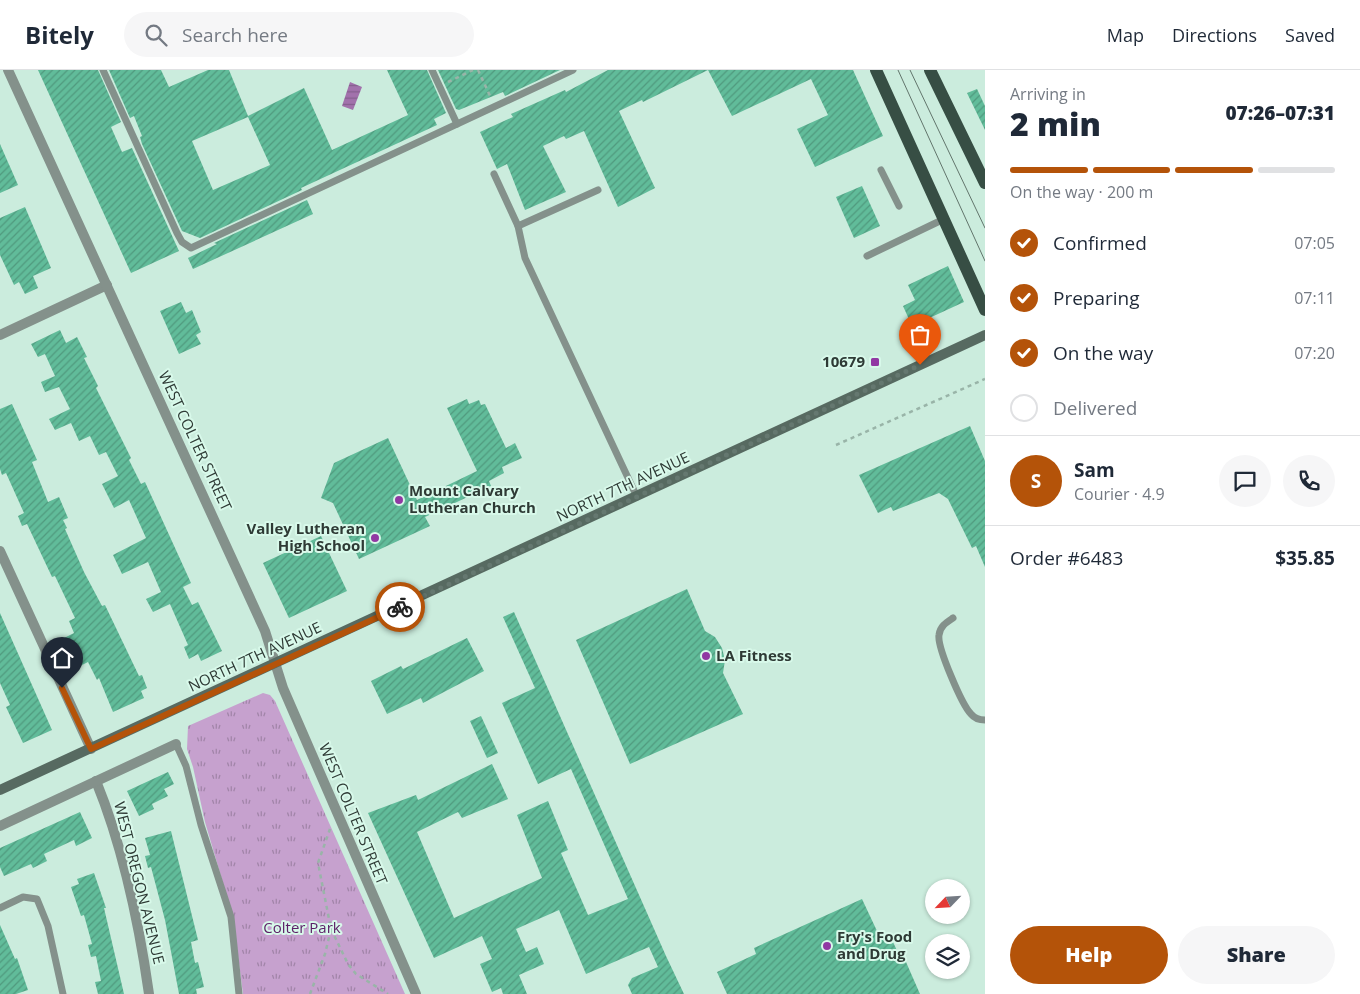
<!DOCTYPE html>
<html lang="en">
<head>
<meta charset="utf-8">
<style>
  :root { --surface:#fff; --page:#f6f6f7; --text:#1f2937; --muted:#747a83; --line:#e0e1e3; --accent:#b45309 }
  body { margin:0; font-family:"Open Sans",sans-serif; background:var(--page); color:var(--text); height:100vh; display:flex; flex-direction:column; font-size:19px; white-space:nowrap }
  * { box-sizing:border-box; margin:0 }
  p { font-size:16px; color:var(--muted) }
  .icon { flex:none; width:28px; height:28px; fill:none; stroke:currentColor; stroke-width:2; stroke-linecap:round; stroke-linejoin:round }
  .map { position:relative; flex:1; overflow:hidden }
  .drawer { display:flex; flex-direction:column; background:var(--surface); width:375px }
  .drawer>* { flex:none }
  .needle { width:32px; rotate:245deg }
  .buttons { position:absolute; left:925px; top:809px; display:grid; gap:10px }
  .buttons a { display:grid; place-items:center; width:45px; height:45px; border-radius:50%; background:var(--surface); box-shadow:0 1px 4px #0004; font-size:25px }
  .pin { position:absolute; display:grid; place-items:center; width:42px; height:42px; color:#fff; margin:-51px -21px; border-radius:50% 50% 50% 0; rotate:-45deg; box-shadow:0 0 5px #0007 }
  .pin .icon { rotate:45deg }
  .courier { position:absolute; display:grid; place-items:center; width:50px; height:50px; margin:-25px; border:4px solid #b45309; border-radius:50%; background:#fff; color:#222; box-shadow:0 1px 6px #0007 }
  .summary em { font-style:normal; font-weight:800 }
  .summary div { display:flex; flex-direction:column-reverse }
  .summary { display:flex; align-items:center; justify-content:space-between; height:85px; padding:0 25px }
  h1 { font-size:32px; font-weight:800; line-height:38px }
  .bar { display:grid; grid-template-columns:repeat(4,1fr); gap:8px 5px; align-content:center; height:60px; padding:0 25px }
  .bar i { height:6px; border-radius:4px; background:var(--line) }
  .bar .current { background:var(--accent) }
  .bar p { grid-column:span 4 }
  .line { display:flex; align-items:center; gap:12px; padding:0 25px; border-top:1px solid var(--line) }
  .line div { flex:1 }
  .round { display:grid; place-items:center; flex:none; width:52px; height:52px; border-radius:26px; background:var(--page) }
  ol { padding:0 25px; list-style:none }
  li { display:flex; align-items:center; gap:15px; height:55px }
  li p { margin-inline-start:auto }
  li .icon { padding:5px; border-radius:50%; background:var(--accent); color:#fff; stroke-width:4 }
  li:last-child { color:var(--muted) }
  li i { width:28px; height:28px; border:2px solid var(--line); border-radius:50% }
  .cta { display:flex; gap:10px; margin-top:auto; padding:10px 25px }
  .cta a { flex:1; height:58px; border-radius:30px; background:var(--accent); color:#fff; font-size:20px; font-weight:800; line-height:58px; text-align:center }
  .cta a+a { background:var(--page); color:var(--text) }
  header { display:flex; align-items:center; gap:30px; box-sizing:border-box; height:70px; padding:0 25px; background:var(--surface); border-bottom:1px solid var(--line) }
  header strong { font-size:24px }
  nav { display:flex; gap:28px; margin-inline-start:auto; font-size:18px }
  .search { width:350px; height:45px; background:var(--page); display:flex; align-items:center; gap:12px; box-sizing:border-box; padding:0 18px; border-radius:28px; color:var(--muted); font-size:19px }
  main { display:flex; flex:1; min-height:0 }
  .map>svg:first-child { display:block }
</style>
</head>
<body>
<header>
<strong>Bitely</strong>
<div class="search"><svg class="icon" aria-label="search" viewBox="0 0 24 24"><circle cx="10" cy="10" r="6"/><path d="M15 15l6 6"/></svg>Search here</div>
<nav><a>Map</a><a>Directions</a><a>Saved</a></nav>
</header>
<main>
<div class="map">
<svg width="985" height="924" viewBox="0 0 985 924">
  <defs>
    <pattern id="park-tufts" width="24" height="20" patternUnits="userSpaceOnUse" patternTransform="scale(1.25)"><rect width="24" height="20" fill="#c6a1ce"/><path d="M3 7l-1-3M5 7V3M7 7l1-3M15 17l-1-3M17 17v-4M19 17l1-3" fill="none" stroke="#a184a8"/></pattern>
    <pattern id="water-rules" width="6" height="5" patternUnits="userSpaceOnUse" patternTransform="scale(1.25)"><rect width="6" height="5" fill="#a272ac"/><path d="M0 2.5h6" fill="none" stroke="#845f8d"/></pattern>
    <pattern id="building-hatch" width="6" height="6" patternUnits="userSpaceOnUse" patternTransform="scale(1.25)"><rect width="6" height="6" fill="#61bc9a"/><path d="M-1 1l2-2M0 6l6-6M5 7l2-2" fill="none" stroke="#509a7e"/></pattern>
  </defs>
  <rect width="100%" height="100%" fill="#cbecdd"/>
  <path fill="url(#park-tufts)" d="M263,623l7,2 5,6 130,293h-162l-10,-77 -28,-95 -12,-55 -6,-18 1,-23z"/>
  <path fill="url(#water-rules)" d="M350,12l12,5 -9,23 -11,-4z"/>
  <g fill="url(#building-hatch)" fill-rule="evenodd">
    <path d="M38,0h60l23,52 -10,5 11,25 10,-4 47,103 -48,22z"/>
    <path d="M109,0h52l8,17 39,-17h21l19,46 56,-28 28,62 76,-35 -21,-45h40l19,43 -12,6 3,6 -136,63 1,2 -102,48 -18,-7 -40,-87 -2,-7 2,-1 -8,-20 -4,2zM248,47l22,48 -57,25 -21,-49z"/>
    <path d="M438,0h122l-55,26 -2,-4 -44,18 -3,-1z"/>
    <path d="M608,0h100l-65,32 -1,-2 -23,11 36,77 -37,19 -34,-76 -18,8 -2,-3 -21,10 23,46 -41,18 -18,-46 -10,5 -17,-37 33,-15 -2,-3 54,-24 1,2z"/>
    <path d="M708,0h145l30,66 -68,31 -18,-38 31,-14 -17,-36 -79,37z"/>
    <path d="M977,19l8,17v24l-18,-37z"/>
    <path d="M0,74l18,41 -18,8z"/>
    <path d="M862,116l18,40 -26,12 -18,-41z"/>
    <path d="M307,130l6,14 -120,55 -5,-11 29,-14 -3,-1z"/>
    <path d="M25,137l26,61 -18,8 5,12 -13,6 -6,-12 -5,3 -14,-30v-37z"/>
    <path d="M948,196l16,36 -52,24 -9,-20 12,-6 -7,-15z"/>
    <path d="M181,232l5,11 6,-3 9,22 -5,3 5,9 -22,10 -19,-43z"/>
    <path d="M60,260l6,13 11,-6 10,20 -3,1 14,28 -2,2 35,70 -2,2 12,24 4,-2 46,101 -8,4 9,18 6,-3 24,49 -21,10 -3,-7 -9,5 -5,-12 4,-2 -18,-41 -17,8 -7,-13 15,-7 -13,-30 -26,12 -9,-19 33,-17 -17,-38 -15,8 -12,-24 16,-8 -12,-24 -7,3 -9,-19 -11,5 -8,-18 -16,7 -6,-11 21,-10 -11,-22 -14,5 -4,-10 14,-6 -10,-22 -7,3 -7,-13z"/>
    <path d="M467,329l2,5 10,-4 2,5 4,-1 21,44 9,-5 7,15 -20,9 2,6 -15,8 2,5 -66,31 5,9 -71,33 -26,-56 -12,-5 13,-35 54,-25 29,62 60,-29 -30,-63z"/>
    <path d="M12,334l25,56 -5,2 16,40 11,-5 9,21 -5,2 4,8 -2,1 19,43 18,34 3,-1 34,71 3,-1 5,13 -6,3 3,7 -31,14 -14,-34 -2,2 -9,-18 -10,5 -14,-29 10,-5 -5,-12 6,-3 -20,-42 -3,1 -25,-53 -5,2 -4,-10 6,-3 -18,-40 -4,2 -2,-6v-60z"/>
    <path d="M970,356l15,35v106l-9,-21 -4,2 -24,-49 -9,-6 -46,18 -2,-4 -13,6 -19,-38z"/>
    <path d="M321,466l26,55 -58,27 -26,-55z"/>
    <path d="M687,519l18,42 10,6 7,11 3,12 -2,13 20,41 -113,50 -54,-124z"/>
    <path d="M514,542l152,344 18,38h-52l-4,-9 4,-7 26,-11 -9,-20 -63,27 -27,-64 -43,19 10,23 11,-5 7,17 -25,11 8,19h-24l-2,-6 -9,4 -12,-28 12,-5 -10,-23 -48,22 -51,-112 -15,-33 48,-18 2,5 74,-36 16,35 -46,19 -4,-6 -41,20 37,86 88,-40 -25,-63 31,-14 20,49 -7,3 27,62 40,-16 -57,-130 -33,15 -36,-81 33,-15 -32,-71z"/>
    <path d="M0,543l52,117 -29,13 -17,-36 4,-2 -10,-22z"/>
    <path d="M467,568l17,33 -61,32 -2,-5 -34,16 -16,-33 30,-15 2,3z"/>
    <path d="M481,646l17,37 -11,5 -17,-37z"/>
    <path d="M168,702l6,12 -10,5 4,7 -16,8 2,5 -15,7 -12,-25z"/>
    <path d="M80,742l12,26 -16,8 -2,-6 -30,14 3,7 -14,7 -2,-4 -27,12 -4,-9v-19z"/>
    <path d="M171,761l27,109 -7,2 4,21 3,-1 6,25 -8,2 1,5h-18l-14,-74 -14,-53 -3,1 -3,-12 5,-1 -5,-17z"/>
    <path d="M94,803l12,35h-2l20,86h-26l-3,-12 6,-1 -5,-25 -5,1 -3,-12 4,-1 -8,-29 -3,1 -10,-29 8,-3 -2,-5z"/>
    <path d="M862,829l15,32 4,-1 6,13 5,-3 11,23 3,-1 14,32h-193l-10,-22 39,-18 -2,-6z"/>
    <path d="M0,855l15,34 2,-1 11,32 -12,4h-16z"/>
  </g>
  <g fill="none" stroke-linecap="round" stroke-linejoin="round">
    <g stroke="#99b4a8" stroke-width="2.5" stroke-dasharray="4 4" stroke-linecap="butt">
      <path d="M478,0l13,28"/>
      <path d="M448,12l25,-12"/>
      <path d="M836,375l149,-66"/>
      <path d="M331,859l17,35 8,10 32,20"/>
      <path d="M310,924l15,-40 6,-25 -13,-66 12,-34"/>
    </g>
    <g stroke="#84918b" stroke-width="7">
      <path d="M103,0l74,163 5,9 9,6 382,-178"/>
      <path d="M432,0l25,54"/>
      <path d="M881,100l18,36"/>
      <path d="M494,104l24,52 7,32 112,239"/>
      <path d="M518,156l80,-36"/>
      <path d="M867,186l77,-37"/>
      <path d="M953,548c-6,4 -13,8 -14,17 -2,12 23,70 32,79 4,5 8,6 14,6"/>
      <path d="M176,674l10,22 15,59 30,92 8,77"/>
      <path d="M0,838l23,-11 14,2 11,27 15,68"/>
    </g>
    <g stroke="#84918b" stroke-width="10">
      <path d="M0,265l107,-50"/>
      <path d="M0,481l91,198"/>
      <path d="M96,711c27,66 43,142 53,213"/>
      <path d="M0,756l176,-82"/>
    </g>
    <path stroke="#84918b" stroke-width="10" d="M8,0l257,561 18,57 133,306"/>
    <path stroke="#576a61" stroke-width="10" d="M0,720l985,-455"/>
    <g stroke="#374e44" stroke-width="12">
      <path d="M876,0l109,240"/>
      <path d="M930,0l55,113"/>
    </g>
    <g stroke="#62756c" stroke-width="1">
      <path d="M898,0l87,191"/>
      <path d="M910,0l75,158"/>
    </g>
  </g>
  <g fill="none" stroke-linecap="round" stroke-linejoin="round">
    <path stroke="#657870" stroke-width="5" stroke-dasharray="0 9" d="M400,537l520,-242"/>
    <path stroke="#b45309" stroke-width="6" d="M62,618l29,61 309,-142"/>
  </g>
  <g fill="#9138a3" stroke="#d8f9ea" stroke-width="2">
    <rect x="870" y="287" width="10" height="10" rx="2.5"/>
    <circle cx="399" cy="430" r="5"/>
    <circle cx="375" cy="468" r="5"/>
    <circle cx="706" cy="586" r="5"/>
    <circle cx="827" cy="876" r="5"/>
  </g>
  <g text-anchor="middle" stroke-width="4" stroke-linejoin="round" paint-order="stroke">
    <g font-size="15" font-weight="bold" fill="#2e3a35" stroke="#d8f9ea" text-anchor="start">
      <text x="865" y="297" text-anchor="end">10679</text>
      <text x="409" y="426">Mount Calvary<tspan x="409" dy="17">Lutheran Church</tspan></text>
      <text x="365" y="464" text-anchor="end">Valley Lutheran<tspan x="365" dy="17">High School</tspan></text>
      <text x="716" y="591">LA Fitness</text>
      <text x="837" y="872">Fry's Food<tspan x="837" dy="17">and Drug</tspan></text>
    </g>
    <g font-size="15" fill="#2e3a35" stroke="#d8f9ea">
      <text transform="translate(195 371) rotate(65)" y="5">WEST COLTER STREET</text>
      <text transform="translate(623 417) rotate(-25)" y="5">NORTH 7TH AVENUE</text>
      <text transform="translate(255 587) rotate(-25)" y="5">NORTH 7TH AVENUE</text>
      <text transform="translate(353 744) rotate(67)" y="5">WEST COLTER STREET</text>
      <text transform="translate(139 813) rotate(76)" y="5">WEST OREGON AVENUE</text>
    </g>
    <g font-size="15" fill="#5b1f67" stroke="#d8f9ea">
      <text x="302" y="863">Colter Park</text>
    </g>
  </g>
</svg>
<div class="buttons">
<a><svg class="needle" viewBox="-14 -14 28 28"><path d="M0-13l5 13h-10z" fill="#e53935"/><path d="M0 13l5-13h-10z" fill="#747a83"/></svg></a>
<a><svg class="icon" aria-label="layers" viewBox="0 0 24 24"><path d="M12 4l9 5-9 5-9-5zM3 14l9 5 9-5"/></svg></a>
</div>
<div class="pin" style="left:920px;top:295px;background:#ea580c"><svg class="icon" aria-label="bag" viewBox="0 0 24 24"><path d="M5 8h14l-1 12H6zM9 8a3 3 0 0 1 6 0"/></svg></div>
<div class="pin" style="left:62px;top:618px;background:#1f2937"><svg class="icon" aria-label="home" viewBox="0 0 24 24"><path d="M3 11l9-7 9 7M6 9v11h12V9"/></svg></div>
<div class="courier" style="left:400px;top:537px"><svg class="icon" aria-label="bike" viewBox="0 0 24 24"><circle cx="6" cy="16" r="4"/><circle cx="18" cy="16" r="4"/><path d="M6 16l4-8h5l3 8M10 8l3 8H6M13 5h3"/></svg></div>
</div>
<section class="drawer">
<div class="summary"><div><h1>2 min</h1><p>Arriving in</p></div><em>07:26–07:31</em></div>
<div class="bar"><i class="current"></i><i class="current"></i><i class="current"></i><i></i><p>On the way · 200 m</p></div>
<ol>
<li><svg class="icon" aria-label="check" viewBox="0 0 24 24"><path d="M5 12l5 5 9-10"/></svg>Confirmed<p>07:05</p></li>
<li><svg class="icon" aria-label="check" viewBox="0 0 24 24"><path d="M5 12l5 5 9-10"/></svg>Preparing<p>07:11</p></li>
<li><svg class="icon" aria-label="check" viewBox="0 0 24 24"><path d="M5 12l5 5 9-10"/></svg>On the way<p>07:20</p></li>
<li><i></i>Delivered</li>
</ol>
<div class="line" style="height:90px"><b class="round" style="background:var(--accent);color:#fff">S</b><div><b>Sam</b><p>Courier · 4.9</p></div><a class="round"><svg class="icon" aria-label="chat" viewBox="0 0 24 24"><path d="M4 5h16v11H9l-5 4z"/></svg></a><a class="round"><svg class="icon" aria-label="phone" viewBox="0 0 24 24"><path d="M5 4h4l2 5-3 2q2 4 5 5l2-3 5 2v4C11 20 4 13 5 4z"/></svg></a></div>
<div class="line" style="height:65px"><div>Order #6483</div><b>$35.85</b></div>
<div class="cta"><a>Help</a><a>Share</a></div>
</section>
</main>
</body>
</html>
